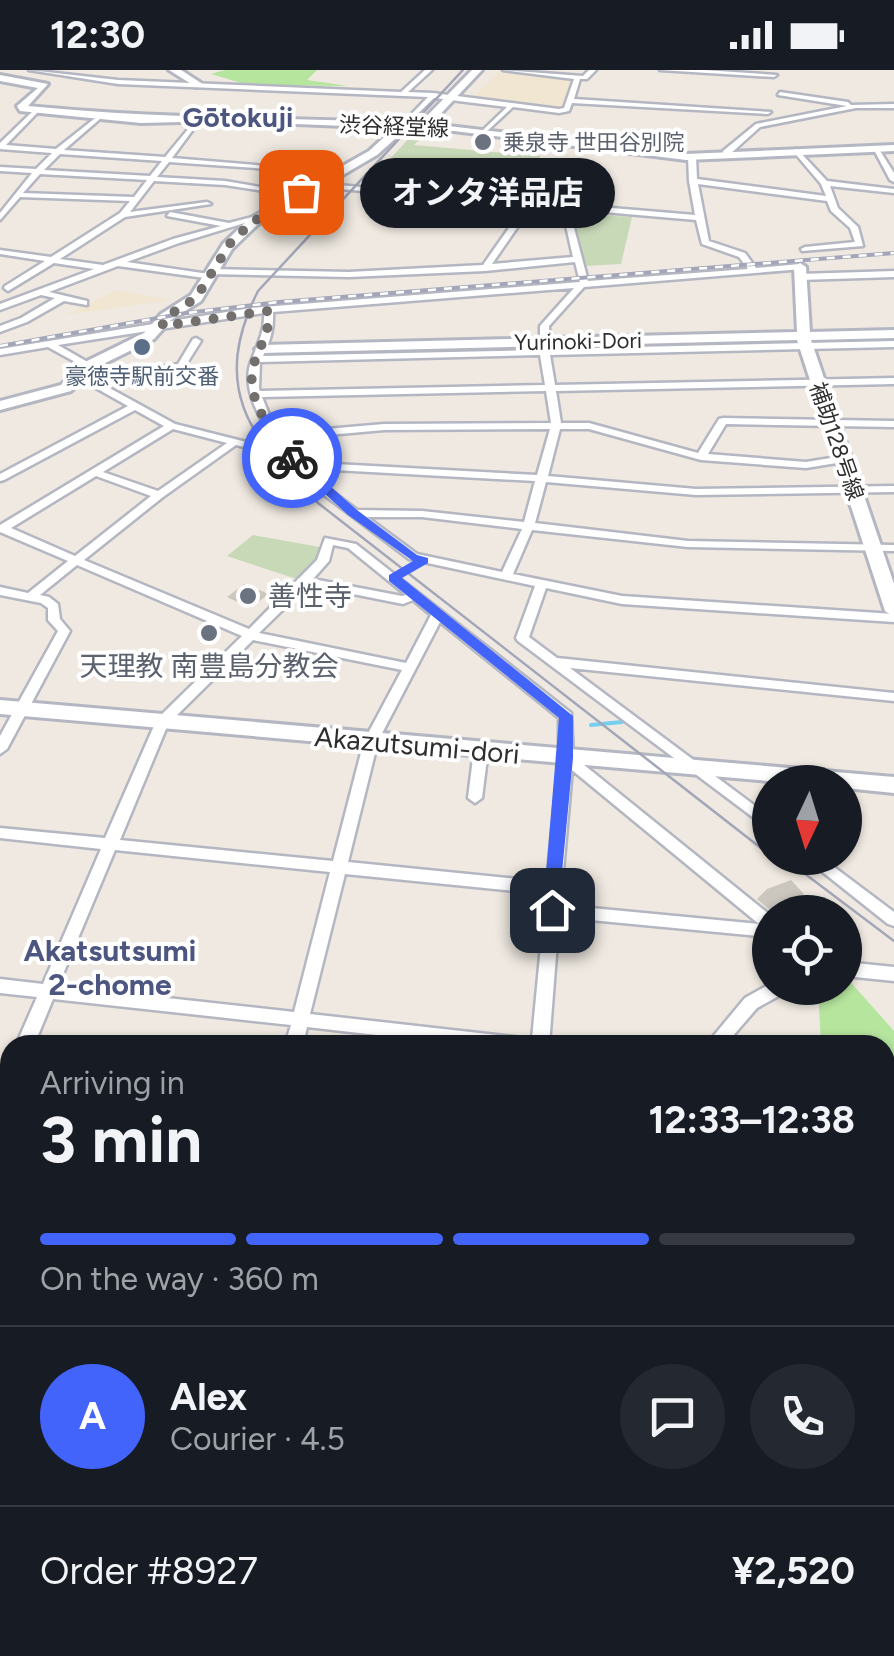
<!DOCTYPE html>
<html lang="en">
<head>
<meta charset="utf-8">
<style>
  :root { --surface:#171b24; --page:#242831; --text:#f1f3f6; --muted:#9ea1a6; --line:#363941; --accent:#4264fb }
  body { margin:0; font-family:Figtree,"Noto Sans JP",sans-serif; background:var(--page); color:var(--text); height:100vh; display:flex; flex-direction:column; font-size:38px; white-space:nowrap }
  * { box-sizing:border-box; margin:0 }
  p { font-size:32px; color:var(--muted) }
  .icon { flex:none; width:55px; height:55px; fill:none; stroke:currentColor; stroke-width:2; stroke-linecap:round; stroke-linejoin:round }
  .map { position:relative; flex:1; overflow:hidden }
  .sheet { position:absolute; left:0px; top:965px; width:895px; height:622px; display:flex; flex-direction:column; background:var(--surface); border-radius:30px 30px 0 0; box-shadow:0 2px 8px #0004 }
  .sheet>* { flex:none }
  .needle { width:65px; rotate:184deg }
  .fabs { position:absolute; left:752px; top:695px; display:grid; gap:20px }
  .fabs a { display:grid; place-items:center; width:110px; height:110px; border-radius:50%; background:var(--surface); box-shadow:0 2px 8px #0004; font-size:50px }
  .pin { position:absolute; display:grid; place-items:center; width:85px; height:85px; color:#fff; margin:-42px; border-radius:20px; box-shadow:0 5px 15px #0006 }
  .courier { position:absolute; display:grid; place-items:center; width:100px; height:100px; margin:-50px; border:8px solid #4264fb; border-radius:50%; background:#fff; color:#222; box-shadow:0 2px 12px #0007 }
  .bubble { position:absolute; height:70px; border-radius:35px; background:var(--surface); box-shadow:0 2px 8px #0004; font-size:32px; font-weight:700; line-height:70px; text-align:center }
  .headline em { font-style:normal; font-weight:700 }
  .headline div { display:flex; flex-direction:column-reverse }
  .headline { display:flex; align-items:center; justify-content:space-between; height:170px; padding:0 40px }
  h1 { font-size:65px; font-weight:700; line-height:75px }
  .bar { display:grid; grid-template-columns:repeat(4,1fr); gap:15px 10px; align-content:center; height:120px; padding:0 40px }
  .bar i { height:12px; border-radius:8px; background:var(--line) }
  .bar .selected { background:var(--accent) }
  .bar p { grid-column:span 4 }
  .line { display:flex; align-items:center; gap:25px; padding:0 40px; border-top:2px solid var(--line) }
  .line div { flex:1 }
  .round { display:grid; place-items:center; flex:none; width:105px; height:105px; border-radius:52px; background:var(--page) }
  .status { display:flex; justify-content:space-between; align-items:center; height:70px; padding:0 50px; background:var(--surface); direction:ltr }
  .status svg { height:28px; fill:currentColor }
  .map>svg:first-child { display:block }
</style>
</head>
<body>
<div class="status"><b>12:30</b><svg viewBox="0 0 49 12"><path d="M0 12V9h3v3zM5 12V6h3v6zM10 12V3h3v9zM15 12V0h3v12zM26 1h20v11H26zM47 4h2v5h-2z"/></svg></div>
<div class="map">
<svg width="894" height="1586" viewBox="0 0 894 1586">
  <rect width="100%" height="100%" fill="#efe9e1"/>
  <g fill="#f0e6d1">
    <path d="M501,0l72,10 -9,29 -93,-10z"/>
    <path d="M117,220l54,10 -106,15z"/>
  </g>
  <g fill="#b6e59e">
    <path d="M225,0h92l-10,10 41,6 -100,-1 -37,-11z"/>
    <path d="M846,907l48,54v222l-6,4 -3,-2v-210h-64l-3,-57h27z"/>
  </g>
  <g fill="#c8d9b8">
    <path d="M414,63l12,1 -12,11 126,11 -15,46 -31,-3 10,-28 -115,-11z"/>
    <path d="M569,143l63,4 -11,47 -37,2z"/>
    <path d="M253,465l67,12 -4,14 -16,19 -73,-24z"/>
  </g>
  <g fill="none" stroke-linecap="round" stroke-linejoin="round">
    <path stroke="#75cff0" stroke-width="4" d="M591,655l31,-3"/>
  </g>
  <g fill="#cbc7bf">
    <path d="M244,514l25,10 -19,14 -23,-11z"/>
    <path d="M791,810l13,14 -9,4v5l-23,9 -15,-13 10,-10z"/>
  </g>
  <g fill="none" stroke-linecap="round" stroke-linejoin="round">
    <g stroke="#b4b7c1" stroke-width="5">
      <g id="street">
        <path d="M29,0l89,10 283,12 24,-22h7l-24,22 25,1 126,16 5,-1 10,-29 -71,-9 80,6 6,-6h7l-9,9h-7l-6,20 197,13 -3,2 -196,-11 -3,8 -10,2 -46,-6 -28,26 -2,-3 24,-23 -73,-9 -31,30 -2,-3 27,-28 -310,-13z"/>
        <path d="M660,0h44l73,5 -3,2z"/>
        <path d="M780,22l68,10 3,3 43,-1v4h-38l-96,19 -31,28h-6v-4l33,-27 91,-18 -69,-11z"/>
        <path d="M34,40l5,1 -33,34 50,4 43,-34 2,3 -37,32 101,7 34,-41h4l-31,42 130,11 -4,2 -129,-9 -12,15 68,4 76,13 -4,2 -72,-11 -71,-4 -24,31 77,-10 4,2 -86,13 -65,42 43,6 70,-26 48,-13 -54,-10 3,-4 59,11 31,-8 4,2 -85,26 -52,19 82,12 3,1v4l-94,-13 -69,26 38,9v4l-23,-4 -37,21 -27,10v-6l21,-8 34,-20 -14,-3 -41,15v-6l94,-35 -40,-6 -46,28 -4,-3 1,-2 40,-25 -45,-7v-4l51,7 69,-44 10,-12 -110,-4 -20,23v-7l32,-40 -32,-2v-4l36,2 16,-16 -52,-4v-6zM60,84l102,7 -12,15 -106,-6zM40,104l107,6 -13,17 -111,-4z"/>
        <path d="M877,76l17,27v9l-4,-2 -17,-32z"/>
        <path d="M797,79l30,32 67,8v4l-64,-7 8,22 20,19 5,19 -61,5 -1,-2 4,-2 50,-5 -5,-14 -19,-17 -4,-10 -129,-17 11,57 36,12 11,15 44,-4 4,3 -1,2 -219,18 -35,39v23l345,-8v6l-344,8 5,30 339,-7v6l-338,7 5,32h28l109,30 21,-34 4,-1 171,3v6l-168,-3 -18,30 98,8 37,-6 5,3 -5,3 -37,6 -105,-8 -112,-31h-29l-12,47 148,13 198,-3v6l-198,3 -150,-13 -11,41 153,18 206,4v6l-206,-4 -156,-17 -19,44 109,22 272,18v8l-272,-18 -76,-16 -17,49 28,21 337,35v8l-324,-33 200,149v13l-252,-189 -2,-3 19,-52 -126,-27 -94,-71 -28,-30 -51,-13 -73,52 -79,63 165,69 68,-69 8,-22 31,6 215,169 2,43 197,159v22l-211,-20 -10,128h-85l-157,-18 -4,18h-18l6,-20 -238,-26 -19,46h-18l21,-48 -37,-4v-14l43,5 58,-135 -101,-11v-10l105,10 52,-119 85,-83 -165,-71 -37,30 9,2 9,7 2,15 10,12 -63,118 -7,5v-18l58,-105 -10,-11v-12l-7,-5 -41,-8v-8l28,6 40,-32 -68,-29v-7l164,-99 -29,-16 -131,70 -4,1v-7l128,-68 -50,-28v-4h6l13,7 15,-6 66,-11 15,-25 3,-1 5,3 -17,27 -69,12 -11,5 71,39 107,27 -12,-14 1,-2c-14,-20 -30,-51 -19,-76 6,-15 13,-29 12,-46l-206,32 33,19 2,2 -5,3 -40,-22 -48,8v-6l251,-41 329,-26 -5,-20 -90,9 -136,6 -141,-3v-4l3,-1 138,3 134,-7 42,-60 -208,-18 -3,-4 381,32 -6,-34 -1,-24 4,-2 4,2 1,22 129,17 -5,-12 -28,-33zM532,136l30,2 11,49 -81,7zM569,139l127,11 6,24 37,13 9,12 -160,12zM574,218l-34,38v24l-277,6c7,-13 11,-29 10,-44zM540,285l5,30 -285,6 -1,-2 1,-27zM546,321l5,32 -167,1 -104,9 -8,-11 -10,-25zM173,359l54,14 -69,48 -55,-19zM550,359l-13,46 -202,-11 -40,-10 -11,-15 100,-9zM302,392l33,8 200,11 -11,41 -102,-11 -65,-1 -34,-26zM96,406l55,20 -76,60 -64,-28zM367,447h55l100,12 -20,43 -85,-18zM333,475l15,3 58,47 -4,1 -89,-17 16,-18zM308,515l95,19 10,-4 18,15 -25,48 -147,-30zM440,552l119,96v40l-12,124 -199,-20 30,-121zM253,570l149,30 -38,71 -31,120 -213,-21 48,-116zM572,700l187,154 -199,-19zM115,780l215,22 -36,140 -236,-26zM345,804l201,20 -14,145 -222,-25z"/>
        <path d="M894,201v6l-94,3 -4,-3 4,-3z"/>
        <path d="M481,675l7,5 -6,48 -7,5 -7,-5 6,-48z"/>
        <path d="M805,788h17l72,54v14l-6,-2z"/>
        <path d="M845,892l49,5v14l-49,-5z"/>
        <path d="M770,914v4h16l-2,5 -27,15 -32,37h-19l39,-47z"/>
        <path d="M10,1002v28l-4,9 -6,2v-28l4,-8z"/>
        <path d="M0,1102l10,7v37l-10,5v-21l3,-2 -3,-4z"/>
        <path d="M885,1190l9,1v20l-9,-1z"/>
        <path d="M0,1382l10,5v25l-10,-5z"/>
        <path d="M885,1395l9,1v22l-9,-1z"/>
        <path d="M18,1578h25l-3,8h-26z"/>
        <path d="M358,1578h24l-2,8h-24z"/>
        <path d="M612,1578h24l-2,8h-24z"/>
      </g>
    </g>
    <g stroke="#b4b7c1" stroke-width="6">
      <g id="secondary">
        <path d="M169,0h12l23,15 -8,2z"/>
        <path d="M472,0h10l-51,54 255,30 208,-9v6l-208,9 -232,-29 -48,-2 -29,26 -120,70 -25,24 -31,52 -30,19 -17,19 -61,30 -22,22 -71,19v-9l61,-16 22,-22 61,-30 17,-19 30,-19 32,-51 26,-25 120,-68 25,-23 -173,-7 -80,2 -121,-12 -3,-5 21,-18 -38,-7v-6l48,9 -20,22c130,13 261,12 392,17z"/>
        <path d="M800,193l6,4 4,65 84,-2v8l-83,2 83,244v33l-9,-6 -88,-271 -535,13 -7,-4 7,-4 535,-13 -3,-65z"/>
        <path d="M0,630l894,77v16l-49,-5v-6h-65l-780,-68z"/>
      </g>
    </g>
    <use href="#street" fill="#fff" fill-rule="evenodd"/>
    <use href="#secondary" fill="#fff" fill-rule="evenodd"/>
    <g stroke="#a3a6b8" stroke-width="2.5">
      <path d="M463,0l-205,221c-47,94 -11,147 60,212l452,352"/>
      <path d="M784,788l110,83"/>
    </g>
    <g stroke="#a3a6b8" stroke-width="4">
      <path id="rail" d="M0,276l186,-33 93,-11 615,-49"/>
    </g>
    <use href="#rail" stroke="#fff" stroke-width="2.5" stroke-dasharray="8" stroke-linecap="butt"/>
  </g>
  <path fill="#4264fb" d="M288,386h8l61,54 60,45 11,3v5l-26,15 171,138v42l-15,156h-12l-3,-4 16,-192 -170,-137v-6l24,-14 -65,-46 -60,-55z"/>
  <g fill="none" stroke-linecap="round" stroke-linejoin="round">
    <path stroke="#726f6d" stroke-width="10" stroke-dasharray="0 18" d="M292,388c-19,-23 -49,-62 -38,-94 5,-18 17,-32 14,-53l-106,15 4,-9 30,-19 37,-59 27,-22 41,-25"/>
  </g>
  <g fill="#6b7280" stroke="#fff" stroke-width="4">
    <circle cx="483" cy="72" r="10"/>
    <circle cx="248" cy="526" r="10"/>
    <circle cx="209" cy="563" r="10"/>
  </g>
  <circle fill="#5c6f8a" stroke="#fff" stroke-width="4" cx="142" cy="277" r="10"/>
  <g text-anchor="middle" stroke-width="8" stroke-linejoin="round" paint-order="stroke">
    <g font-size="22" fill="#2e2e2e" stroke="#fff">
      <text transform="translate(394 56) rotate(2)" y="8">渋谷経堂線</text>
      <text transform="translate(578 271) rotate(-1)" y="8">Yurinoki-Dori</text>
      <text transform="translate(837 371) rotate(71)" y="8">補助128号線</text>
    </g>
    <g font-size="22" fill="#5b616d" stroke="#fff" text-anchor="start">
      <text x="503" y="80">乗泉寺 世田谷別院</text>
    </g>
    <g font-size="22" fill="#4e5e75" stroke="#fff">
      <text x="142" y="314">豪徳寺駅前交番</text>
    </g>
    <g font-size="28" font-weight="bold" fill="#4d5680" stroke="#fff">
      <text x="238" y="57">Gōtokuji</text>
    </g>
    <g font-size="28" fill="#5b616d" stroke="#fff" text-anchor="start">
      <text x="268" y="536">善性寺</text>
      <text x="209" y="606" text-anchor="middle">天理教 南豊島分教会</text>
    </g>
    <g font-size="28" fill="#2e2e2e" stroke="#fff">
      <text transform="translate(417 675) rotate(5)" y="10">Akazutsumi-dori</text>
    </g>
    <g font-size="30" font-weight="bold" fill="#4d5680" stroke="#fff">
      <text x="110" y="891">Akatsutsumi<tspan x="110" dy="34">2-chome</tspan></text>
    </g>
  </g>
</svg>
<div class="fabs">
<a><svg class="needle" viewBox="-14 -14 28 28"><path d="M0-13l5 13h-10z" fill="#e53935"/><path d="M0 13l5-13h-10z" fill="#9ea1a6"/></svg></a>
<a><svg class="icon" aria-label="locate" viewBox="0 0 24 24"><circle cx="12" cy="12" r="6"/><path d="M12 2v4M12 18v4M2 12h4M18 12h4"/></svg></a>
</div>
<div class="pin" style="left:301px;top:122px;background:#ea580c"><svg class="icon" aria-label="bag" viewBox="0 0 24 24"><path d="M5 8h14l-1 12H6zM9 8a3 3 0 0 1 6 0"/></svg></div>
<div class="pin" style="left:552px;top:840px;background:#1f2937"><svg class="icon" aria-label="home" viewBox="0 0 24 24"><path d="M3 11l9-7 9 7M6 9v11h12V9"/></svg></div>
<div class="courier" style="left:292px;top:388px"><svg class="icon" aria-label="bike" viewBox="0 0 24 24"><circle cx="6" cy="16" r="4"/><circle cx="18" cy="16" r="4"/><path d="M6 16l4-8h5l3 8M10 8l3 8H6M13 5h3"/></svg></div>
<div class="bubble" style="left:360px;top:88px;width:255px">オンタ洋品店</div>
<section class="sheet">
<div class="headline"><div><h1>3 min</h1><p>Arriving in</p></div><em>12:33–12:38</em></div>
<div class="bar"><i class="selected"></i><i class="selected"></i><i class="selected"></i><i></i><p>On the way · 360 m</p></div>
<div class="line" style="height:180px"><b class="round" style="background:var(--accent);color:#fff">A</b><div><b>Alex</b><p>Courier · 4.5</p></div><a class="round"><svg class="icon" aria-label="chat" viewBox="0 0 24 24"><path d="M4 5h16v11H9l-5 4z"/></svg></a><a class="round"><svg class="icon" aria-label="phone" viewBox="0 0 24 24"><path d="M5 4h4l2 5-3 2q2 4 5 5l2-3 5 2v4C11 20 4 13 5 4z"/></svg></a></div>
<div class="line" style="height:130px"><div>Order #8927</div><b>¥2,520</b></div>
</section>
</div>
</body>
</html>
